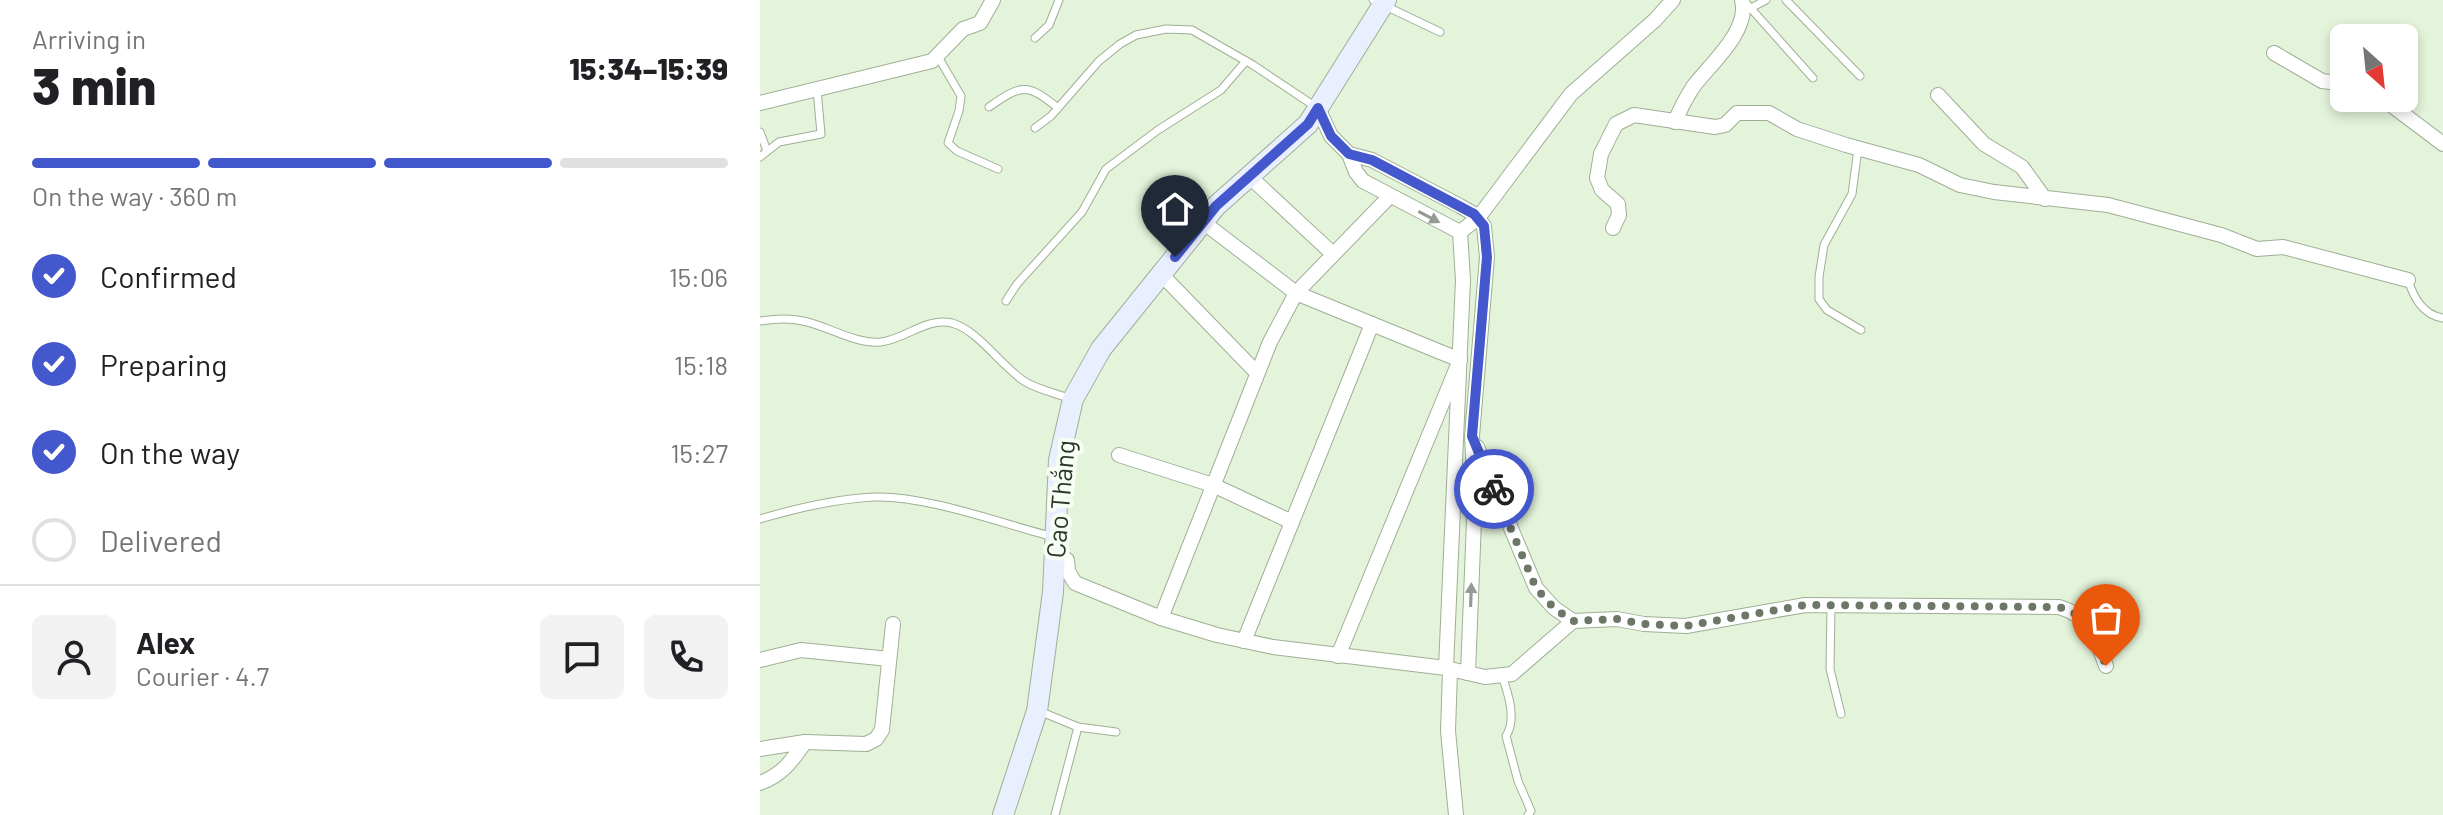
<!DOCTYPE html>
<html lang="en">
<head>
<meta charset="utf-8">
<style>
  :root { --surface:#fff; --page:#f2f2f2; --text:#202124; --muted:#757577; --line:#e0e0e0; --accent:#4358cc }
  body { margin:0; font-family:Barlow,sans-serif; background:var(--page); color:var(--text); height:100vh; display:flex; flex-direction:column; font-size:30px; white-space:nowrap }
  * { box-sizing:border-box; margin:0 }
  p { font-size:26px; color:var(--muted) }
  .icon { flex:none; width:44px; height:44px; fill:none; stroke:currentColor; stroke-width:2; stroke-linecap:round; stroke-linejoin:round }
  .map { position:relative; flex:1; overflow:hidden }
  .drawer { display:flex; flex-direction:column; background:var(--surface); width:760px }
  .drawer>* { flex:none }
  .needle { width:52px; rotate:153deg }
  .tools { position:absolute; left:1570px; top:24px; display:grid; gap:16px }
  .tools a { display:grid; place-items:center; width:88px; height:88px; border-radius:12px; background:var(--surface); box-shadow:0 4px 12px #0003; font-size:40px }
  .pin { position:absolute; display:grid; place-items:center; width:68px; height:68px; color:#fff; margin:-82px -34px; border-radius:50% 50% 50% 0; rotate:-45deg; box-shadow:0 0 8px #0007 }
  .pin .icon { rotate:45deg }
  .courier { position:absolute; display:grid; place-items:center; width:80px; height:80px; margin:-40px; border:6px solid #4358cc; border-radius:50%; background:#fff; color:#222; box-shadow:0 2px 10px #0007 }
  .summary em { font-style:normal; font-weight:800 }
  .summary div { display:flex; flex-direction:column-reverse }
  .summary { display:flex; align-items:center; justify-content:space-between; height:136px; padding:0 32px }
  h1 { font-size:52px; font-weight:800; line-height:60px }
  .bar { display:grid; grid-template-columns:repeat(4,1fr); gap:12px 8px; align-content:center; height:96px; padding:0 32px }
  .bar i { height:10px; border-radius:6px; background:var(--line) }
  .bar .active { background:var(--accent) }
  .bar p { grid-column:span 4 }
  .line { display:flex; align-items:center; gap:20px; padding:0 32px; border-top:2px solid var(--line) }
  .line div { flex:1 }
  .round { display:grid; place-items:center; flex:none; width:84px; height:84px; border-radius:12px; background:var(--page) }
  ol { padding:0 32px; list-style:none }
  li { display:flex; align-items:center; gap:24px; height:88px }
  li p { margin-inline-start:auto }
  li .icon { padding:8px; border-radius:50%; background:var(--accent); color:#fff; stroke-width:4 }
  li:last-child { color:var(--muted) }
  li i { width:44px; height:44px; border:4px solid var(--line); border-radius:50% }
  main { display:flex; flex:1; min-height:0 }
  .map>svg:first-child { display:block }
</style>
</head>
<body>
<main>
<section class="drawer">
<div class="summary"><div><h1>3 min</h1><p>Arriving in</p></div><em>15:34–15:39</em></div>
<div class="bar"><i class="active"></i><i class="active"></i><i class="active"></i><i></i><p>On the way · 360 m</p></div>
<ol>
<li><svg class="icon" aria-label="check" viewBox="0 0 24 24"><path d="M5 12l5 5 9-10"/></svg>Confirmed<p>15:06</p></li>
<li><svg class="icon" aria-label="check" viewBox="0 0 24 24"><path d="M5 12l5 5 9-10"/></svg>Preparing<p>15:18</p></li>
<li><svg class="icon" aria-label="check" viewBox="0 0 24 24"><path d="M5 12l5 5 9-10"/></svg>On the way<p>15:27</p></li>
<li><i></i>Delivered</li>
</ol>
<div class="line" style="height:144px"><a class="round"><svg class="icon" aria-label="person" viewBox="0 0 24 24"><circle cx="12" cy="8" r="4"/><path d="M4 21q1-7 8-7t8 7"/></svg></a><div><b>Alex</b><p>Courier · 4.7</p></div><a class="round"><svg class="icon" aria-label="chat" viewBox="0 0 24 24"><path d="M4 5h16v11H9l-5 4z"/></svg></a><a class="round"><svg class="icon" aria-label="phone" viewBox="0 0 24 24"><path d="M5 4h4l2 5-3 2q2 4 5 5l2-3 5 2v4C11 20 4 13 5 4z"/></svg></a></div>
</section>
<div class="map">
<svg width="1683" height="815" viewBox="0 0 1683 815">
  <rect width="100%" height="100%" fill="#e3f4da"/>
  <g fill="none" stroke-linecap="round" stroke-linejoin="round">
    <g stroke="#9faf96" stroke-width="9">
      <g id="lane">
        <path d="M613,0l67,32"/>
        <path d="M1026,0l74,76"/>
        <path d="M985,2l68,76"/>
        <path d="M991,8l15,-8"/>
        <path d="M275,38l14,-13 10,-25"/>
        <path d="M177,55l24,41 -2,15 -11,32 9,8 41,18"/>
        <path d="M229,107c33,-23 38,-24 69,1"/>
        <path d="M275,128l16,-12 48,-55 21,-17 16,-9 30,-6 26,1 61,35 63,42"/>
        <path d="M0,132l7,19"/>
        <path d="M1098,149l-6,45 -28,51 -5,32v22l8,11 34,20"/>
        <path d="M0,157l19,-15 42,-8 -4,-45"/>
        <path d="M1648,280c6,18 15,35 35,38"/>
        <path d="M246,301l11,-17 65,-72 24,-43 52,-39 63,-40 25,-29"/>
        <path d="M0,321c13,-2 30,-3 43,0 25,5 51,23 78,21 25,-3 45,-25 71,-19 26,7 49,43 72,58 14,9 32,12 47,18"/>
        <path d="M0,519c37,-11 76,-20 114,-22 51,-2 129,27 180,40"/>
        <path d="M1071,605l-1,64 11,45"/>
        <path d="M742,676c6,17 15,43 4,60l12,45 13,30 -3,4"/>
        <path d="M279,711l39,16 38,5"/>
        <path d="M295,815l23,-88"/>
      </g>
    </g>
    <g stroke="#9faf96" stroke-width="16">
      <g id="street">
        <path d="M1514,53l48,28 8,1 14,-4"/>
        <path d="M1178,95l46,49 38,23 23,32"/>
        <path d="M1622,98l61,46"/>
        <path d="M0,103l172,-42 31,-32 17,-6 13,-23"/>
        <path d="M558,108l13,28 18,18 23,6 88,46 14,8 10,12 3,31 -15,179 3,59 -7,178"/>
        <path d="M915,122c5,-13 11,-24 18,-35 17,-23 57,-56 49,-87"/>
        <path d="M589,154l7,18 7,9 97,51 3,48 -17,388"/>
        <path d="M489,176l84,78"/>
        <path d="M443,222l93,71 164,67 -122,296"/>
        <path d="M853,228l6,-13 -1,-11 -16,-14 -5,-12 4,-24 15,-30 18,-9 81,12 10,-2 12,-12h32l28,16 49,16 73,20 41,20 34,7 114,13 113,30 36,14 26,-2 125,33"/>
        <path d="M700,232l18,-14 93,-124 84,-74 18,-20"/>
        <path d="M401,274l96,99"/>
        <path d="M717,447l59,141 18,20 19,13"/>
        <path d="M359,455l94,30 79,37"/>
        <path d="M295,552l12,8 1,11 7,12 86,35 56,17 56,12 173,21 39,9 27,-3 61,-53 44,-2 27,5 42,2 119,-21 254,2c33,10 36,29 47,59"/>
        <path d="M401,618l109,-276 26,-49 94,-97"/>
        <path d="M484,641l128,-317"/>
        <path d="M0,660l41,-10 88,9"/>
        <path d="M690,671l-2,60 8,84"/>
        <path d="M0,749l45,-7 61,2 10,-5 6,-9 11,-106"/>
        <path d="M0,783c22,-8 32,-22 45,-41"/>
      </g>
    </g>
    <g stroke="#9faf96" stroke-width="22">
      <path id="secondary" d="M243,815l34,-104 16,-119 6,-132 14,-61 28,-50 115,-143 92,-82 78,-124"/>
    </g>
    <use href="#lane" stroke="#fff" stroke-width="7"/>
    <use href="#street" stroke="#fff" stroke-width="14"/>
    <use href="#secondary" stroke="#eaefff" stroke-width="20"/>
  </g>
  <defs><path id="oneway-solid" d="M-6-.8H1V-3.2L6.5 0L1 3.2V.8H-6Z" transform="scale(2)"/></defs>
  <g fill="#969994">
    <use href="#oneway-solid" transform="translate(669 217) rotate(28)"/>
    <use href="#oneway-solid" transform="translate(711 595) rotate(-88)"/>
  </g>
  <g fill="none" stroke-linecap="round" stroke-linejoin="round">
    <path stroke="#6c7767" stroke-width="8" stroke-dasharray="0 14.4" d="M734,489l42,99 18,20 19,13 44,-2 27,5 42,2 119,-21 254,2c33,10 36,29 47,59"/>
    <path stroke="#4358cc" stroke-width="10" d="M415,257l41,-51 92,-82 10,-16 13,28 18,18 23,6 102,54 10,12 3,31 -15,179 22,53"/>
  </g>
  <g text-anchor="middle" stroke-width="8" stroke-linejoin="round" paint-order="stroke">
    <g font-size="26" fill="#2c3329" stroke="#f7fef3">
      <text transform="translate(301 499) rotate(-85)" y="9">Cao Thắng</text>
    </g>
  </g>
</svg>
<div class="tools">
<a><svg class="needle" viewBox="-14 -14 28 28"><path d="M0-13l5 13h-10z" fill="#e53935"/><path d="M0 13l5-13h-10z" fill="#757577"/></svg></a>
</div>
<div class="pin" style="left:1346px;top:666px;background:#ea580c"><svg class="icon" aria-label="bag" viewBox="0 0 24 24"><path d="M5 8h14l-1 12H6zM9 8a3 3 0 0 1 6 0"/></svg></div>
<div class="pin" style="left:415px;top:257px;background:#1f2937"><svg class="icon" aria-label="home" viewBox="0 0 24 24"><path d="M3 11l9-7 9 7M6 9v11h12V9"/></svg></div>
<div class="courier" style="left:734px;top:489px"><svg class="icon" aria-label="bike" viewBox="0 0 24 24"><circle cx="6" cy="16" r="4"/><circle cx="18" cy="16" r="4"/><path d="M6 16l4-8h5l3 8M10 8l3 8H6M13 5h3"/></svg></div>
</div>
</main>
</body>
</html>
